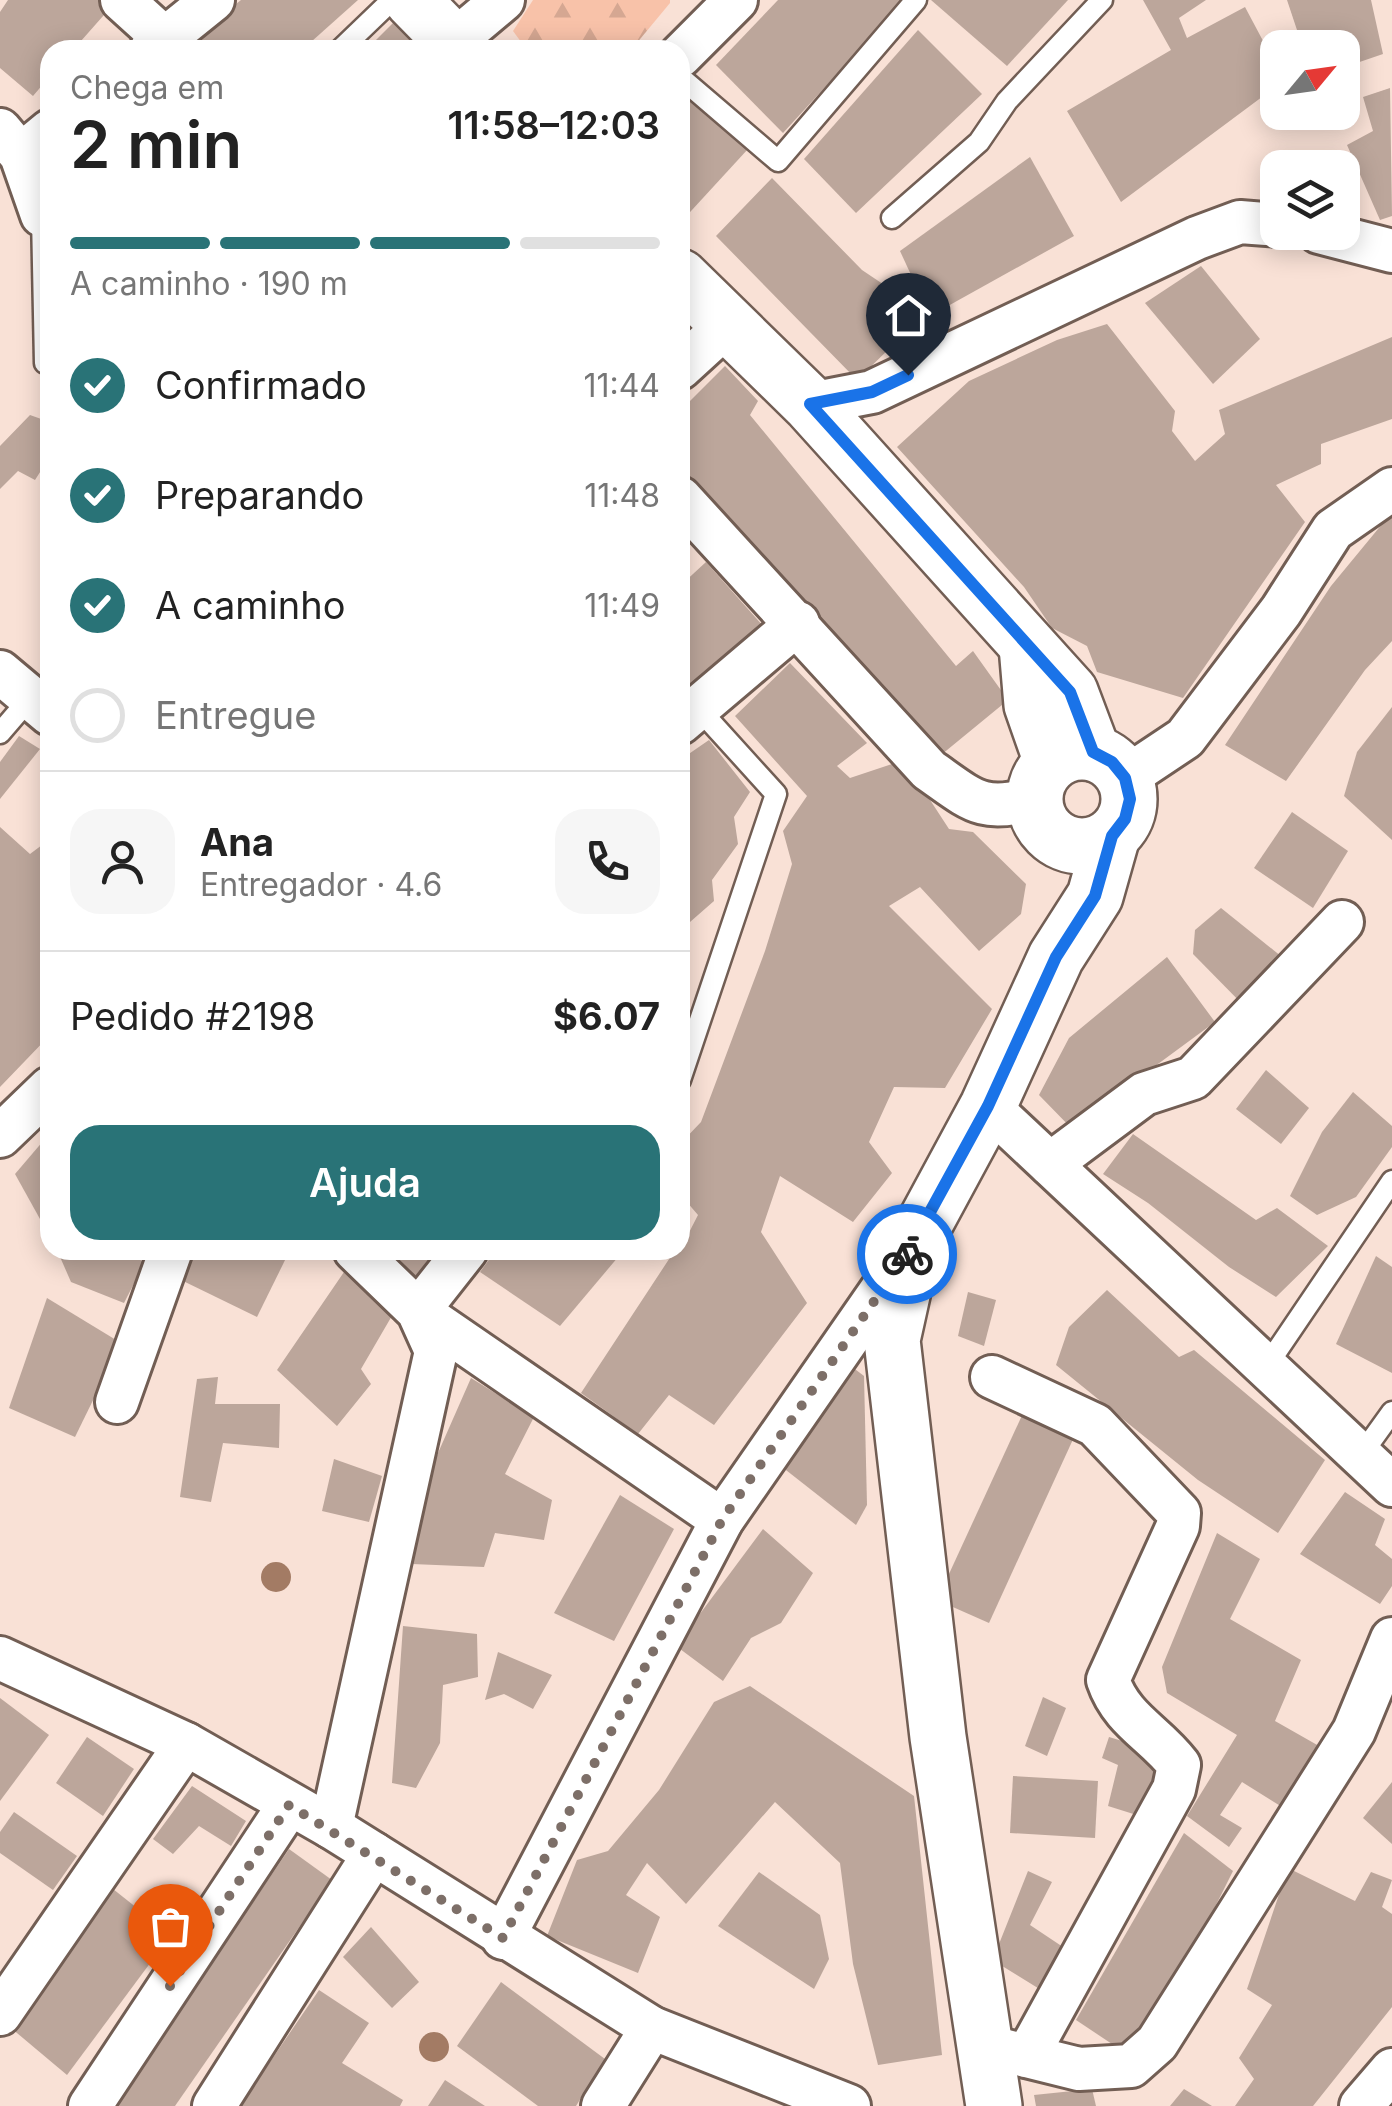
<!DOCTYPE html>
<html lang="pt">
<head>
<meta charset="utf-8">
<style>
  :root { --surface:#fff; --page:#f6f6f6; --text:#222; --muted:#767676; --line:#e0e0e0; --accent:#297377 }
  body { margin:0; font-family:Inter,sans-serif; background:var(--page); color:var(--text); height:100vh; display:flex; flex-direction:column; font-size:38px; white-space:nowrap }
  * { box-sizing:border-box; margin:0 }
  p { font-size:32px; color:var(--muted) }
  .icon { flex:none; width:55px; height:55px; fill:none; stroke:currentColor; stroke-width:2; stroke-linecap:round; stroke-linejoin:round }
  .map { position:relative; flex:1; overflow:hidden }
  .drawer { position:absolute; left:40px; top:40px; width:650px; height:1220px; display:flex; flex-direction:column; background:var(--surface); border-radius:30px; box-shadow:0 5px 25px #0003 }
  .drawer>* { flex:none }
  .needle { width:65px; rotate:61deg }
  .buttons { position:absolute; left:1260px; top:30px; display:grid; gap:20px }
  .buttons a { display:grid; place-items:center; width:100px; height:100px; border-radius:20px; background:var(--surface); box-shadow:0 5px 25px #0003; font-size:50px }
  .pin { position:absolute; display:grid; place-items:center; width:85px; height:85px; color:#fff; margin:-102px -42px; border-radius:50% 50% 50% 0; rotate:-45deg; box-shadow:0 0 10px #0007 }
  .pin .icon { rotate:45deg }
  .courier { position:absolute; display:grid; place-items:center; width:100px; height:100px; margin:-50px; border:8px solid #1a73e8; border-radius:50%; background:#fff; color:#222; box-shadow:0 2px 12px #0007 }
  .overview em { font-style:normal; font-weight:600 }
  .overview div { display:flex; flex-direction:column-reverse }
  .overview { display:flex; align-items:center; justify-content:space-between; height:170px; padding:0 30px }
  h1 { font-size:65px; font-weight:600; line-height:75px }
  .bar { display:grid; grid-template-columns:repeat(4,1fr); gap:15px 10px; align-content:center; height:120px; padding:0 30px }
  .bar i { height:12px; border-radius:8px; background:var(--line) }
  .bar .current { background:var(--accent) }
  .bar p { grid-column:span 4 }
  .line { display:flex; align-items:center; gap:25px; padding:0 30px; border-top:2px solid var(--line) }
  .line div { flex:1 }
  .round { display:grid; place-items:center; flex:none; width:105px; height:105px; border-radius:30px; background:var(--page) }
  ol { padding:0 30px; list-style:none }
  li { display:flex; align-items:center; gap:30px; height:110px }
  li p { margin-inline-start:auto }
  li .icon { padding:10px; border-radius:50%; background:var(--accent); color:#fff; stroke-width:4 }
  li:last-child { color:var(--muted) }
  li i { width:55px; height:55px; border:5px solid var(--line); border-radius:50% }
  .button { display:flex; gap:20px; margin-top:auto; padding:20px 30px }
  .button a { flex:1; height:115px; border-radius:30px; background:var(--accent); color:#fff; font-size:40px; font-weight:600; line-height:115px; text-align:center }
  .map>svg:first-child { display:block }
</style>
</head>
<body>
<div class="map">
<svg width="1392" height="2106" viewBox="0 0 1392 2106">
  <defs>
    <pattern id="forest-firs" width="22" height="20" patternUnits="userSpaceOnUse" patternTransform="scale(2.5)"><rect width="22" height="20" fill="#f8c2a9"/><path d="M5 1l3.5 6h-7zM16 11l3.5 6h-7z" fill="#d5a792"/></pattern>
  </defs>
  <rect width="100%" height="100%" fill="#f9e1d6"/>
  <path fill="url(#forest-firs)" d="M533,0h137v3l-39,47h-104l-14,-19z"/>
  <g fill="#bca69b">
    <path d="M8,0h94l9,7 -38,43h-23v26l-17,20 -33,-28v-56z"/>
    <path d="M241,0h117l-56,50h-124z"/>
    <path d="M778,0h127l-122,133 -67,-68z"/>
    <path d="M931,0h137l-61,66z"/>
    <path d="M1143,0h63l-27,18 8,20 58,-31 33,62v16l-157,117 -54,-91 104,-61z"/>
    <path d="M1287,0h84l12,54 -41,14v-20h-39z"/>
    <path d="M396,20l26,30h-56z"/>
    <path d="M918,30l64,64 -126,119 -52,-54z"/>
    <path d="M1390,88l2,128 -12,4 -33,-75 26,-14 -10,-34z"/>
    <path d="M690,96l58,53 -68,74v-116z"/>
    <path d="M1030,157l44,79 -144,80 -30,-65z"/>
    <path d="M772,178l90,92 64,43 -69,67 -141,-144z"/>
    <path d="M1201,266l59,73 -47,45 -68,-81z"/>
    <path d="M1107,324l68,87 -3,20 23,30 30,-27 -6,-24 173,-73v82l-71,25v20l-45,21 29,37 -122,176 -86,-26 -10,-26 -35,-18 -28,-41 -127,-140 72,-66 88,-41z"/>
    <path d="M725,366l33,35 -8,14 206,251 17,-15 35,49 -67,55 -261,-287v-57z"/>
    <path d="M30,415l14,5 5,38 -14,22 -17,-9 -18,18v-43z"/>
    <path d="M1392,512v129l-27,29 -79,111 -61,-36 106,-159z"/>
    <path d="M706,562l58,65 -84,74v-115z"/>
    <path d="M790,663l77,80 -30,23 13,12 54,-18 45,69 24,3 53,52 -5,30 -42,37 -59,-64 -31,19 103,103 -47,79 -51,-1 -25,55 23,31 -39,49 -73,-46 -19,56 46,71 -93,122 -45,-30 -31,39 -57,-41 94,-143h5l18,-35 -18,-21v-50l21,-22 64,-171 27,-87 -9,-33 24,-35 -72,-80z"/>
    <path d="M1392,707v133l-48,-44 13,-44z"/>
    <path d="M19,736l21,13 -40,50v-37z"/>
    <path d="M709,740l41,52 -16,25 4,27 -26,36 2,21 -24,21 -10,-9v-153z"/>
    <path d="M1292,812l56,39 -35,57 -59,-40z"/>
    <path d="M0,827l30,27 20,-15v196l-50,52z"/>
    <path d="M1221,908l66,53 -36,52 -58,-59 2,-24z"/>
    <path d="M1167,957l48,65 -110,81 -28,31 -38,-39 30,-57z"/>
    <path d="M1266,1070l43,38 -28,36 -45,-35z"/>
    <path d="M1353,1092l39,34v21l-36,50 -39,18 -27,-19 32,-64z"/>
    <path d="M50,1133v104l-35,-63z"/>
    <path d="M1133,1134l123,86 21,-12 51,38 -52,51 -47,-30 -81,-64 -45,-29z"/>
    <path d="M57,1250h60l28,12 -21,41 -53,-21z"/>
    <path d="M194,1250h96l-33,67 -78,-38z"/>
    <path d="M378,1250h72l-15,18 -21,8z"/>
    <path d="M496,1250h128l-64,76 -80,-54z"/>
    <path d="M1376,1256l16,11v106l-56,-29z"/>
    <path d="M344,1272l49,42 -32,55 10,15 -34,42 -60,-56z"/>
    <path d="M1107,1290l72,67 15,-7 131,110 -47,73 -80,-53 -142,-115 13,-38z"/>
    <path d="M968,1292l28,8 -12,46 -26,-10z"/>
    <path d="M47,1298l74,45 -46,94 -66,-29z"/>
    <path d="M843,1360l21,16 3,129 -11,20 -79,-62z"/>
    <path d="M218,1377l-3,27h65l-1,44 -56,-5 -12,59 -31,-5 17,-118z"/>
    <path d="M471,1378l63,39 -29,57 47,26 -8,40 -49,-7 -11,34 -72,-3 15,-86z"/>
    <path d="M1024,1411l51,24 -86,188 -52,-23z"/>
    <path d="M334,1459l48,17 -13,46 -47,-11z"/>
    <path d="M1345,1492l40,27 -10,26 17,14v27l-12,18 -80,-50z"/>
    <path d="M620,1495l54,34 -60,112 -60,-28z"/>
    <path d="M763,1529l50,44 -32,50 -30,15 -28,43 -47,-35z"/>
    <path d="M1217,1533l43,26 -30,60 71,41 -26,61 44,25 -37,61 -40,-25 -22,33 22,13 -13,19 -42,-31 50,-81 -70,-42 -5,-26z"/>
    <path d="M403,1626l74,8 1,43 -35,8 -3,58 -24,45 -24,-5z"/>
    <path d="M498,1652l54,23 -19,34 -29,-15 -19,6z"/>
    <path d="M750,1686l164,110 28,259 -64,10 -25,-101 -13,-101 -65,-61 -89,102 -39,-41 -21,32 34,22 -22,56 -91,-37 30,-76 31,-9 51,-61 55,-88z"/>
    <path d="M1043,1697l23,11 -19,48 -22,-10z"/>
    <path d="M0,1698l49,37 -49,66z"/>
    <path d="M87,1737l47,32 -31,47 -47,-33z"/>
    <path d="M1109,1737l50,15 -16,65 -35,-11 10,-41 -16,-7z"/>
    <path d="M1013,1776l85,5 -3,57 -85,-5z"/>
    <path d="M1392,1782v62l-29,-26z"/>
    <path d="M192,1786l54,35 -15,25 -32,-20 -26,28 -20,-15z"/>
    <path d="M14,1812l63,44 -24,34 -53,-37v-21z"/>
    <path d="M1184,1833l49,38 -27,54 -79,129 -51,-34z"/>
    <path d="M289,1849l43,31 -157,226h-61z"/>
    <path d="M1288,1868l67,33 16,-29 21,8 -10,27 10,7v93l-79,99h-78l19,-27 -15,-21 33,-53 -25,-16z"/>
    <path d="M1028,1871l24,11 -22,43 45,30 -21,43 -55,-34 -2,-15z"/>
    <path d="M759,1872l61,43 9,44 -15,30 -96,-63z"/>
    <path d="M113,1889l58,46 -104,140 -56,-47z"/>
    <path d="M371,1927l48,55 -27,26 -49,-51z"/>
    <path d="M501,1982l104,77 -29,47h-38l-81,-60z"/>
    <path d="M319,1990l50,33 -27,40 61,37 -3,6h-160z"/>
    <path d="M445,2080l40,26h-57z"/>
    <path d="M1092,2089l4,17h-60l-2,-11z"/>
    <path d="M1184,2089l28,17h-42z"/>
  </g>
  <g fill="none" stroke-linecap="round" stroke-linejoin="round">
    <g stroke="#725e54" stroke-width="25">
      <g id="service">
        <path d="M340,50l52,-50"/>
        <path d="M680,77l98,84 138,-161"/>
        <path d="M42,215l3,148"/>
        <path d="M892,218l87,-76 28,-41 95,-101"/>
        <path d="M0,733l31,-36"/>
        <path d="M680,1080l96,-286 -78,-86"/>
        <path d="M1266,1367l126,-186"/>
        <path d="M1361,1455l31,-43"/>
      </g>
    </g>
    <g stroke="#725e54" stroke-width="48">
      <g id="minor">
        <path d="M122,0l43,39"/>
        <path d="M453,42l50,-42"/>
        <path d="M151,50l62,-50"/>
        <path d="M680,56l56,-56"/>
        <path d="M0,130l21,25 21,60"/>
        <path d="M21,155l29,-24"/>
        <path d="M1319,232l73,19"/>
        <path d="M680,368l47,-43"/>
        <path d="M810,404l62,-12 325,-154 43,-16 38,3"/>
        <path d="M680,498l249,272c43,30 53,44 106,28"/>
        <path d="M0,672l50,42"/>
        <path d="M680,723l118,-100"/>
        <path d="M1125,778l60,-40 96,-127 52,-81 59,-41"/>
        <path d="M988,1106l404,379"/>
        <path d="M0,1136l50,-48"/>
        <path d="M1050,1164l94,-70 49,-16 149,-156"/>
        <path d="M466,1250l-48,61 304,209"/>
        <path d="M992,1377l103,48 84,88 -1,13 -70,154c14,41 47,53 71,85l-5,24 -147,267"/>
        <path d="M117,1402l54,-152"/>
        <path d="M0,1658l186,86 145,83 321,201 197,78"/>
        <path d="M331,1827l105,-476 -18,-40 -63,-61"/>
        <path d="M503,1938l219,-418 181,-261"/>
        <path d="M0,2014l186,-270"/>
        <path d="M1002,2050l77,19 52,-3 26,-23 197,-312 38,-92"/>
        <path d="M90,2106l199,-301"/>
        <path d="M214,2106l160,-252"/>
        <path d="M603,2106l49,-78"/>
        <path d="M1361,2106l31,-36"/>
      </g>
    </g>
    <g stroke="#725e54" stroke-width="60">
      <g id="primary">
        <path d="M412,0l49,50"/>
        <path d="M680,277l130,127 260,288 23,61"/>
        <path d="M1027,646l5,59 20,57"/>
        <circle cx="1082" cy="799" r="47"/>
        <path d="M994,2106l-56,-369 -46,-397 21,-95 75,-139 68,-149 39,-61 17,-60"/>
      </g>
    </g>
    <use href="#service" stroke="#fff" stroke-width="20"/>
    <use href="#minor" stroke="#fff" stroke-width="42"/>
    <use href="#primary" stroke="#fff" stroke-width="55"/>
  </g>
  <g fill="#a37b64">
    <circle cx="276" cy="1577" r="15"/>
    <circle cx="434" cy="2047" r="15"/>
  </g>
  <g fill="none" stroke-linecap="round" stroke-linejoin="round">
    <path stroke="#7d6f68" stroke-width="10" stroke-dasharray="0 18" d="M170,1986l119,-181 214,133 219,-418 185,-266"/>
    <path stroke="#1a73e8" stroke-width="12" d="M907,1254l81,-148 68,-149 39,-61 17,-60 13,-17 5,-20 -5,-21 -13,-16 -19,-10 -23,-60 -260,-288 62,-12 36,-17"/>
  </g>
</svg>
<div class="buttons">
<a><svg class="needle" viewBox="-14 -14 28 28"><path d="M0-13l5 13h-10z" fill="#e53935"/><path d="M0 13l5-13h-10z" fill="#767676"/></svg></a>
<a><svg class="icon" aria-label="layers" viewBox="0 0 24 24"><path d="M12 4l9 5-9 5-9-5zM3 14l9 5 9-5"/></svg></a>
</div>
<div class="pin" style="left:170px;top:1986px;background:#ea580c"><svg class="icon" aria-label="bag" viewBox="0 0 24 24"><path d="M5 8h14l-1 12H6zM9 8a3 3 0 0 1 6 0"/></svg></div>
<div class="pin" style="left:908px;top:375px;background:#1f2937"><svg class="icon" aria-label="home" viewBox="0 0 24 24"><path d="M3 11l9-7 9 7M6 9v11h12V9"/></svg></div>
<div class="courier" style="left:907px;top:1254px"><svg class="icon" aria-label="bike" viewBox="0 0 24 24"><circle cx="6" cy="16" r="4"/><circle cx="18" cy="16" r="4"/><path d="M6 16l4-8h5l3 8M10 8l3 8H6M13 5h3"/></svg></div>
<section class="drawer">
<div class="overview"><div><h1>2 min</h1><p>Chega em</p></div><em>11:58–12:03</em></div>
<div class="bar"><i class="current"></i><i class="current"></i><i class="current"></i><i></i><p>A caminho · 190 m</p></div>
<ol>
<li><svg class="icon" aria-label="check" viewBox="0 0 24 24"><path d="M5 12l5 5 9-10"/></svg>Confirmado<p>11:44</p></li>
<li><svg class="icon" aria-label="check" viewBox="0 0 24 24"><path d="M5 12l5 5 9-10"/></svg>Preparando<p>11:48</p></li>
<li><svg class="icon" aria-label="check" viewBox="0 0 24 24"><path d="M5 12l5 5 9-10"/></svg>A caminho<p>11:49</p></li>
<li><i></i>Entregue</li>
</ol>
<div class="line" style="height:180px"><a class="round"><svg class="icon" aria-label="person" viewBox="0 0 24 24"><circle cx="12" cy="8" r="4"/><path d="M4 21q1-7 8-7t8 7"/></svg></a><div><b>Ana</b><p>Entregador · 4.6</p></div><a class="round"><svg class="icon" aria-label="phone" viewBox="0 0 24 24"><path d="M5 4h4l2 5-3 2q2 4 5 5l2-3 5 2v4C11 20 4 13 5 4z"/></svg></a></div>
<div class="line" style="height:130px"><div>Pedido #2198</div><b>$6.07</b></div>
<div class="button"><a>Ajuda</a></div>
</section>
</div>
</body>
</html>
